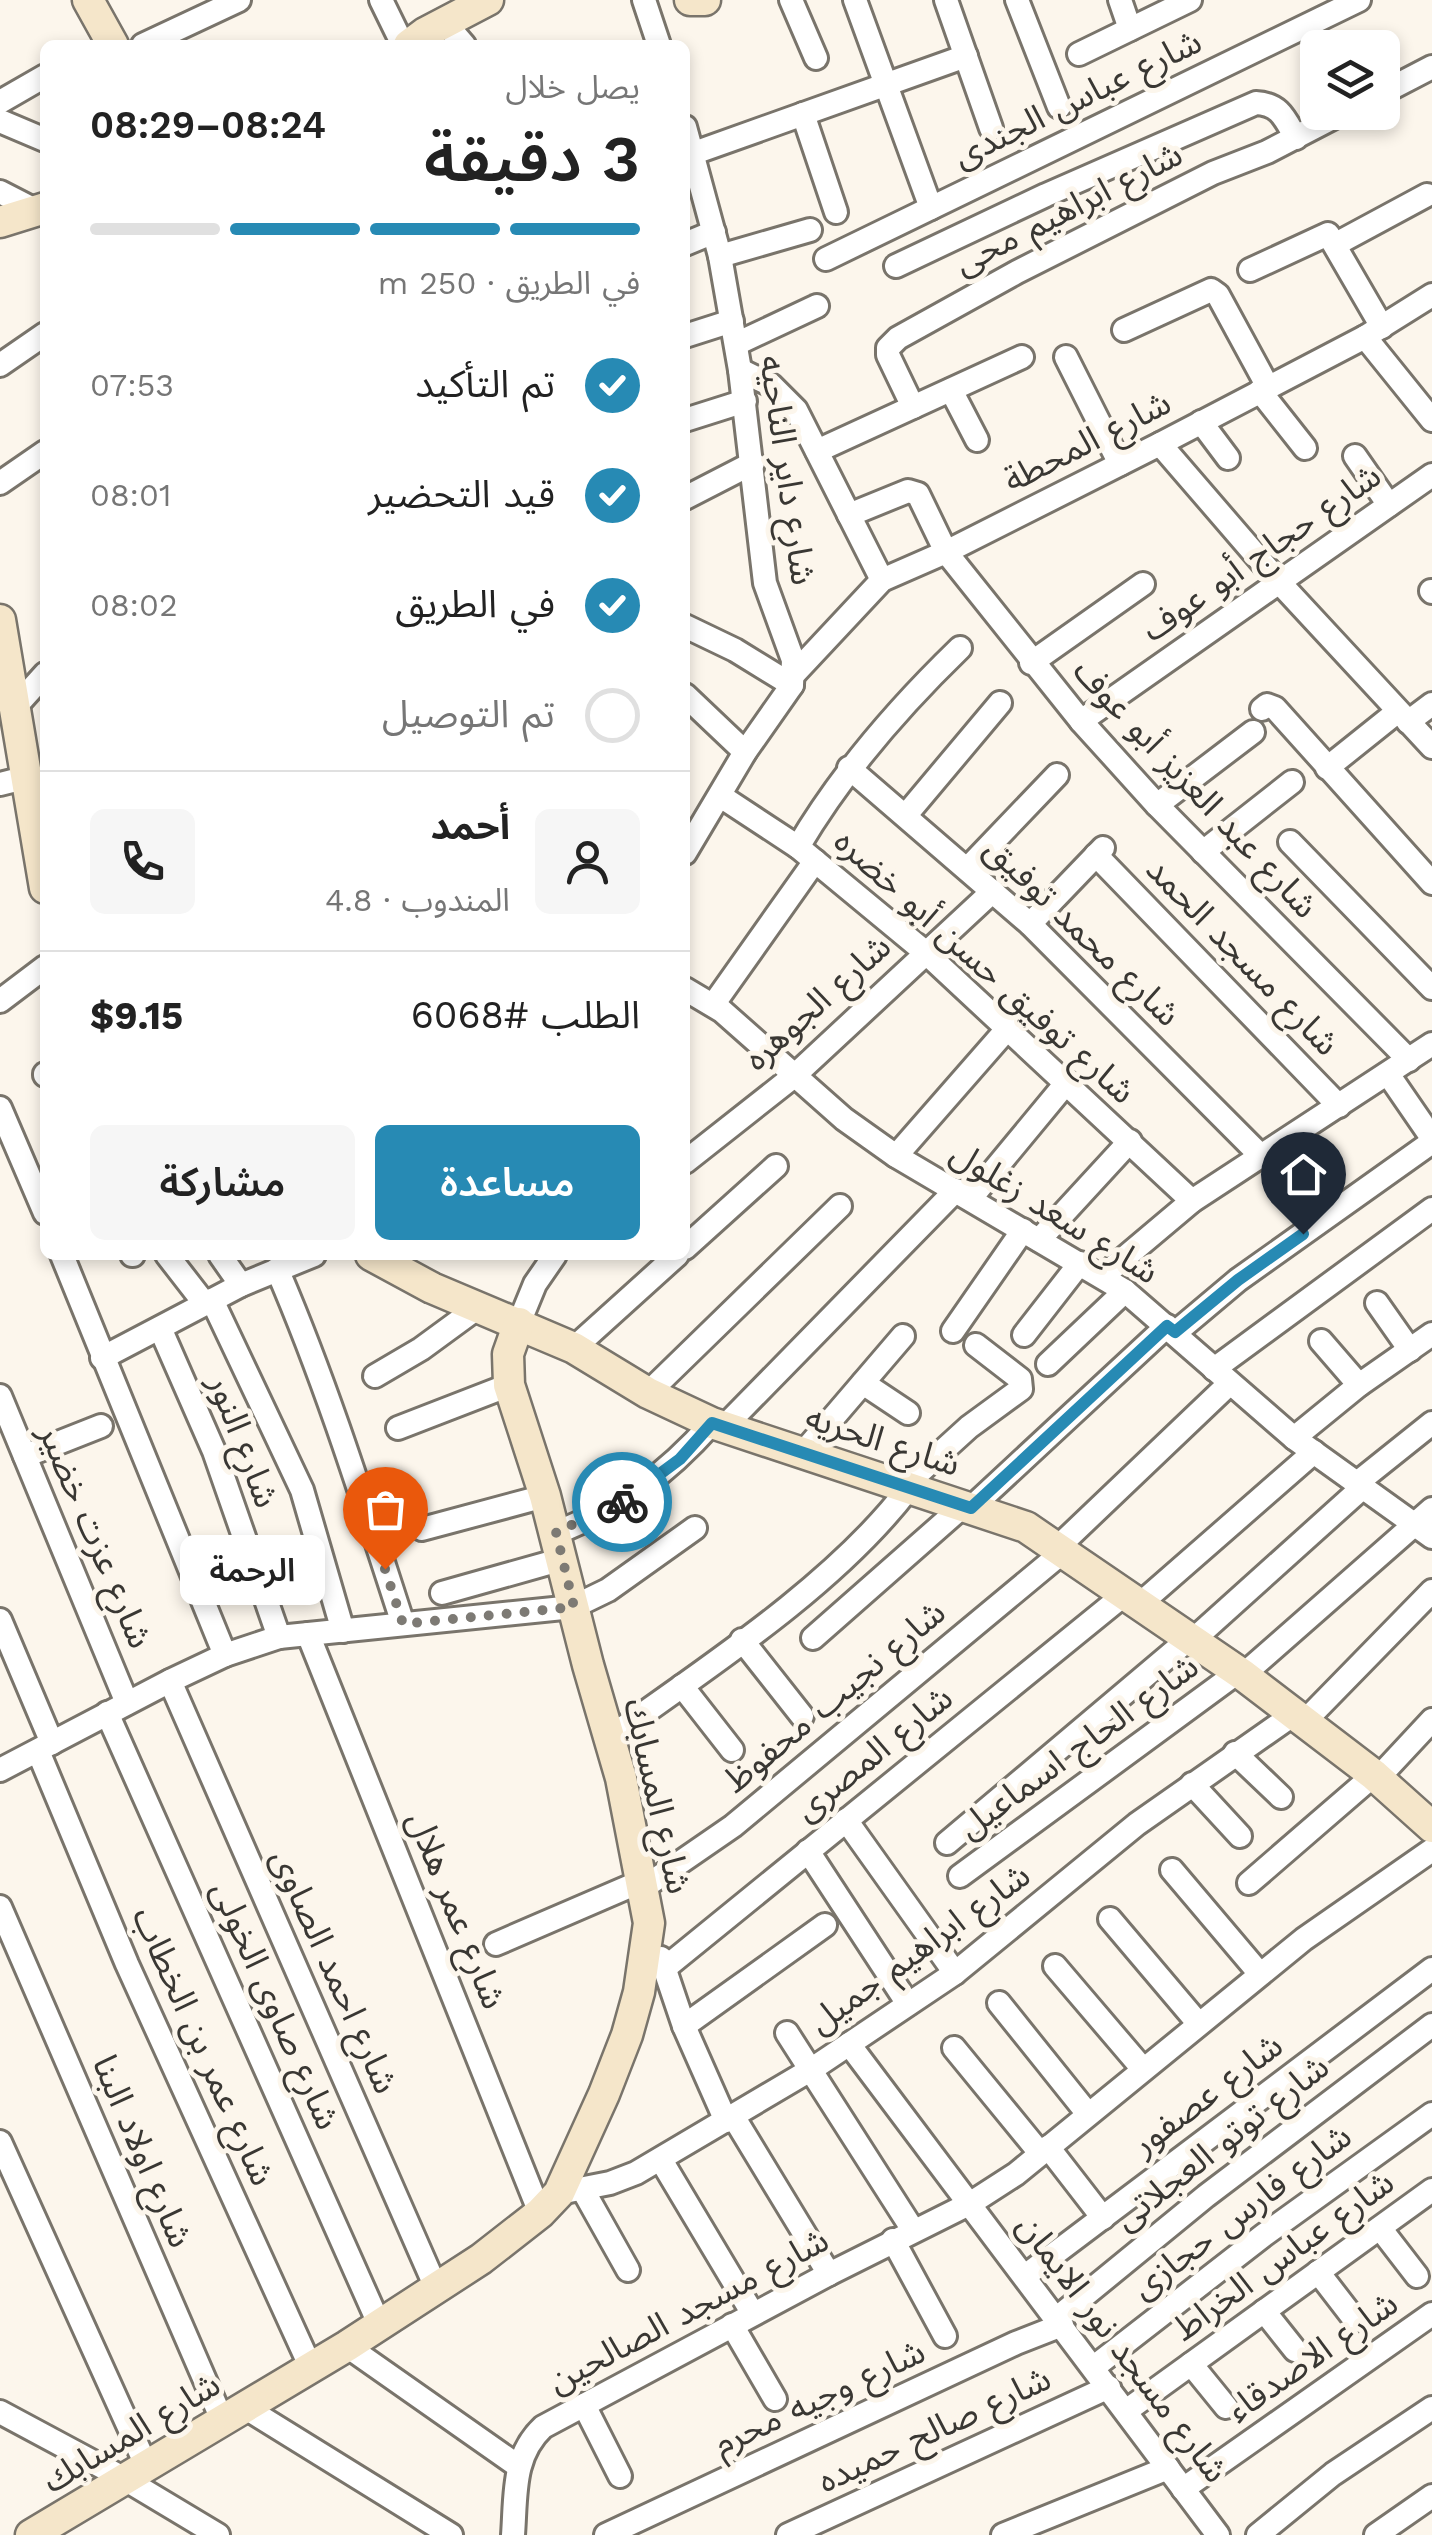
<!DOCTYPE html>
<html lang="ar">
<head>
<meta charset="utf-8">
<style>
  :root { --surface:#fff; --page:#f6f6f6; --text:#222; --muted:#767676; --line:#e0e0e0; --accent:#278ab4 }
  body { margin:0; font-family:"Work Sans","Noto Sans Arabic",sans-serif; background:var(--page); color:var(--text); direction:rtl; height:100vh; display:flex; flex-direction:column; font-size:38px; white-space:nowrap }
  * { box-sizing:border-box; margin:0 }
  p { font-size:32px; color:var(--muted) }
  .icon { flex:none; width:55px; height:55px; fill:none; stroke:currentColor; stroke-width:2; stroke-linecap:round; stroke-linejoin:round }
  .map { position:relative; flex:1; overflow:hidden; direction:ltr }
  .details { position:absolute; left:40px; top:40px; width:650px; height:1220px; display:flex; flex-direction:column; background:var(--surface); border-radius:15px; box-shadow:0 5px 15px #0003; direction:rtl }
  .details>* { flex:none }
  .buttons { position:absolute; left:1300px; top:30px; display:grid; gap:20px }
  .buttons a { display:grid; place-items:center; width:100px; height:100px; border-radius:15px; background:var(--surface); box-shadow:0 5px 15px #0003; font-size:50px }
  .pin { position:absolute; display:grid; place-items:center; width:85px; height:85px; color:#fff; margin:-102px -42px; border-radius:50% 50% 50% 0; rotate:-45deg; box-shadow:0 0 10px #0007 }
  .pin .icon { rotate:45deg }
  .courier { position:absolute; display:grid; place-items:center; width:100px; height:100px; margin:-50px; border:8px solid #278ab4; border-radius:50%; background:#fff; color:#222; box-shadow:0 2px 12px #0007 }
  .bubble { position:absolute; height:70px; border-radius:15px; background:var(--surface); box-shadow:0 5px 15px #0003; font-size:32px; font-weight:600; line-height:70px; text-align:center; direction:rtl }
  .summary em { font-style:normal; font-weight:600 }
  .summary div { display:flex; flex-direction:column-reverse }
  .summary { display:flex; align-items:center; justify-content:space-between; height:170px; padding:0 50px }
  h1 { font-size:65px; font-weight:600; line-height:75px }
  .bar { display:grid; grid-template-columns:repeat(4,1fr); gap:15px 10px; align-content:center; height:120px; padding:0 50px }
  .bar i { height:12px; border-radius:8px; background:var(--line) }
  .bar .selected { background:var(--accent) }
  .bar p { grid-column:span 4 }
  .line { display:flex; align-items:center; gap:25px; padding:0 50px; border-top:2px solid var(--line) }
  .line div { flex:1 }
  .round { display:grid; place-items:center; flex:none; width:105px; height:105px; border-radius:15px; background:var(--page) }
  ol { padding:0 50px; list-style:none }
  li { display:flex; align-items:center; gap:30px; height:110px }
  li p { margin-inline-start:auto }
  li .icon { padding:10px; border-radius:50%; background:var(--accent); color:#fff; stroke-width:4 }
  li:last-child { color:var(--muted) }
  li i { width:55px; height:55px; border:5px solid var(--line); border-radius:50% }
  .action { display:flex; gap:20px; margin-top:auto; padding:20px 50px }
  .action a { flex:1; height:115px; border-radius:15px; background:var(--accent); color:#fff; font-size:40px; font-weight:600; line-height:115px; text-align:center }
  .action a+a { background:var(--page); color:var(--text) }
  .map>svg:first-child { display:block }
</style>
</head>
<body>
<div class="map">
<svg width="1432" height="2535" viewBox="0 0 1432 2535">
  <rect width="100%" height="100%" fill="#fcf6ec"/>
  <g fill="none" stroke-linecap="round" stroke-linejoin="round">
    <g stroke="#79746b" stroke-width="28">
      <g id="street">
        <path d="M381,0l22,45"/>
        <path d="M644,0l15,45"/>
        <path d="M791,0l25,58"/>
        <path d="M855,0l76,208"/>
        <path d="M946,0l45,128"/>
        <path d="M1017,0l42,107"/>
        <path d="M1120,0l10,29"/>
        <path d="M445,23l19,22"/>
        <path d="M143,45l96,-45"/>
        <path d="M1079,54l111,-54"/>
        <path d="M1382,93l50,-26"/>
        <path d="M0,102l45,-26"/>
        <path d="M803,114l33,98"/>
        <path d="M0,121l45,19"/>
        <path d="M685,127l35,129 20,114 25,213 28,77 -1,25 -47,67 -60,101"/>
        <path d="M694,153l272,-97"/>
        <path d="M0,192l37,19"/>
        <path d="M685,244l29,-12"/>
        <path d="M1336,244l91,-49"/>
        <path d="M720,256l90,-26"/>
        <path d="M826,259l533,-259"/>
        <path d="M896,266l150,-71 210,-92c24,1 29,16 40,35"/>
        <path d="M1250,270l78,-36 54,93"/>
        <path d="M1124,330l87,-40 7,5 50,92"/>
        <path d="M685,336l47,-15"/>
        <path d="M1365,337l67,83"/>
        <path d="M736,344l81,-38"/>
        <path d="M1066,357l54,107"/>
        <path d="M0,365l45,-31"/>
        <path d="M740,370l31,15 25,25 86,170"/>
        <path d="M951,390l26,50"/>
        <path d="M1260,391l45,57"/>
        <path d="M913,407l-25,-52v-7l10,-10 119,-66 196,-99 54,-21 77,-40"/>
        <path d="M685,420l60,-19"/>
        <path d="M1201,422l27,36"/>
        <path d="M1160,444l119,138 153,165"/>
        <path d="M817,451l205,-94"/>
        <path d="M1355,456l34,49"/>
        <path d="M0,483l45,-31"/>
        <path d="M685,498l68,-35"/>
        <path d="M849,515l59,-24 10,3 28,58 135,169 76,84 252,255"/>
        <path d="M1431,591l1,1"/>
        <path d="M685,626l50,24 57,35"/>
        <path d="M1031,663l112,-79"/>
        <path d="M795,673l87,-93 64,-28 214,-108 205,-107 67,-42"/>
        <path d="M685,695l60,57"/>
        <path d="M17,705l28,-31"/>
        <path d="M1262,709l5,-4 8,3 157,175"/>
        <path d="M1081,721l351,-246"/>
        <path d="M1408,722l24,-18"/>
        <path d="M849,768l181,156 229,230"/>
        <path d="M1327,768l70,-56"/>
        <path d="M0,784l28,-7"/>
        <path d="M722,797l76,50 127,105 267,249"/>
        <path d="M1157,805l96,-73"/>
        <path d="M906,815l94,-112"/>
        <path d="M1290,842l142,146"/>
        <path d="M798,847c44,-75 100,-139 162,-199"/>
        <path d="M1203,852l89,-70"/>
        <path d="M1096,855l243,251"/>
        <path d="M968,868l89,-93"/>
        <path d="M1030,924l73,-76"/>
        <path d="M685,989l37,22 122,108 52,37 229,135 169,147 138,99"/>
        <path d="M0,1001l45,-34"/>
        <path d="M713,1005l102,-144"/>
        <path d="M1388,1074l44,64"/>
        <path d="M45,1075v-1"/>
        <path d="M0,1108l45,105"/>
        <path d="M896,1156l112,-128"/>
        <path d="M685,1162l109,-86 199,-185"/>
        <path d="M971,1198l96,-116"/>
        <path d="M1039,1240l91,-99"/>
        <path d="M685,1248l91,-82"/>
        <path d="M62,1255l163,400"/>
        <path d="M132,1255h1"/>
        <path d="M167,1255l38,49"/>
        <path d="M220,1255l21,30"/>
        <path d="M277,1269c50,116 87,235 126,355"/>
        <path d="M1103,1276l89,-75 240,-157"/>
        <path d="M212,1300l90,190 41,141"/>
        <path d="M1377,1303l33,47"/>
        <path d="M519,1323l16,-39 20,-29"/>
        <path d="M160,1328l54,123 65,186"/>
        <path d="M953,1331l70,-101"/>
        <path d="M1175,1333l63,-53 194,-138"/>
        <path d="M1024,1335l56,-72"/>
        <path d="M1321,1341l38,44"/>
        <path d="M574,1348l103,-93"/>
        <path d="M102,1358l139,-73 73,-30"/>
        <path d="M1048,1364l77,-73"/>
        <path d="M1214,1369l218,-160"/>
        <path d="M375,1376l46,-27 56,-41"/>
        <path d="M863,1383l45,30"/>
        <path d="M648,1393l192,-187"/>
        <path d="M0,1396l127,307"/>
        <path d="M724,1427l232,-237"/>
        <path d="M398,1428l111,-43"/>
        <path d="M1294,1438l65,-53 73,-51"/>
        <path d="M802,1454l101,-118"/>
        <path d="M25,1456l76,-30"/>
        <path d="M1357,1483l75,-60"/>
        <path d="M903,1487l66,-60 52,-38 -1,-10 -44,-34"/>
        <path d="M971,1508l196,-182"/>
        <path d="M422,1529l123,-33"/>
        <path d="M556,1533c66,-27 108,-56 156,-110"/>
        <path d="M1058,1547l171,-163"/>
        <path d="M442,1593l121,-34"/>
        <path d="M1140,1604l174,-152"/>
        <path d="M0,1620l52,123"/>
        <path d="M308,1634l232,579"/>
        <path d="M813,1638l150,-132"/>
        <path d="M742,1640l60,76"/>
        <path d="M1193,1640l170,-153"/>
        <path d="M1243,1675l189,-166"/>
        <path d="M170,1681l267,609"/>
        <path d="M682,1686l50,64"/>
        <path d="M107,1713l273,613"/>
        <path d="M1304,1722l128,-131"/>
        <path d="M610,1737c97,-69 226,-153 298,-248"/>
        <path d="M38,1751l89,213 184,404"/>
        <path d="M1235,1753l46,44"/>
        <path d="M0,1770l170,-89 55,-26 54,-18 294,-30 35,-17 87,-62"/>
        <path d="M1378,1778l54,-58"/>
        <path d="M1192,1784l48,52"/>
        <path d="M846,1820l109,153"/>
        <path d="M947,1843l243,-205"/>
        <path d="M808,1851l100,153"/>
        <path d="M1172,1870l88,104"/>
        <path d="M960,1876l278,-204"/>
        <path d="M1249,1883l125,-108"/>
        <path d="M643,1888l90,-62 331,-275"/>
        <path d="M0,1907l223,515"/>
        <path d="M1110,1919l88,104"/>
        <path d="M496,1944l146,-63"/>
        <path d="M661,1958l23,68 42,95"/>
        <path d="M1055,1966l87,102"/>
        <path d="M665,1968l460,-374"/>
        <path d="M999,2003l89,111"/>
        <path d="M684,2026l141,-101"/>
        <path d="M787,2033l126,197"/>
        <path d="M849,2044l369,491"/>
        <path d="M954,2048l86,105"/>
        <path d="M733,2116l96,158"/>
        <path d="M0,2142l146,323"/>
        <path d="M1048,2147l55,71"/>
        <path d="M661,2160l92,154"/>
        <path d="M583,2190l45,80"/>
        <path d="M559,2193l51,-10 26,-10 176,-104 143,-96 182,-149 157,-110"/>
        <path d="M1380,2228l37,48"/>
        <path d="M893,2240l52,96"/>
        <path d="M1318,2272l37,48"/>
        <path d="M1025,2276l407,-307"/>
        <path d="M1264,2311l31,39"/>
        <path d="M1057,2318l149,-122 226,-171"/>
        <path d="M732,2325l43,74"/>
        <path d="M347,2346l171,120"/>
        <path d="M1191,2364l35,43"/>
        <path d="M1094,2367l170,-132 168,-121"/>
        <path d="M584,2405l36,71"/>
        <path d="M246,2408l205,127"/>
        <path d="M1126,2411l306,-221"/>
        <path d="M0,2412l123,66 95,57"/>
        <path d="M1183,2489l249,-175"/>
        <path d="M513,2535c3,-40 -1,-79 30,-108l286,-153 142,-71 45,-29 288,-235 128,-89"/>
        <path d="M606,2535l410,-192 46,-18"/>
        <path d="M788,2535l321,-148"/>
        <path d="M1003,2535l165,-67"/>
        <path d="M1258,2535l75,-61 99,-66"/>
        <path d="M1376,2535l56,-39"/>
      </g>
    </g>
    <g stroke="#79746b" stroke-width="35">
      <g id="secondary">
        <path d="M88,0l25,45"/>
        <path d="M690,0h15"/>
        <path d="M409,45l16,-12 63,-33"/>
        <path d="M0,222l45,-14"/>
        <path d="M0,620l45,268"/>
        <path d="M371,1255l61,33 142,60 74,45 64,30 314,104 217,148 131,100 58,52"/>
        <path d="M31,2535l316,-189 134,-87 59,-46 19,-20 45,-99 23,-59 12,-43 10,-69 -28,-145 -33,-113 -43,-169 -36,-111 -1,-31 11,-31"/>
      </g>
    </g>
    <use href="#street" stroke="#fff" stroke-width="22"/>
    <use href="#secondary" stroke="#f5e6ca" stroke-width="30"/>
  </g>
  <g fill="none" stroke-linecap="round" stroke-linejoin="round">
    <path stroke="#7d7a74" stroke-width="10" stroke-dasharray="0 18" d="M385,1569l18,55 171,-17 -18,-75 66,-30"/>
    <path stroke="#278ab4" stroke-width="12" d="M622,1502l58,-43 32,-36 259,85 196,-182 8,6 63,-52 65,-46"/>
  </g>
  <g text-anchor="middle" stroke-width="10" stroke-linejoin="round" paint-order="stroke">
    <g font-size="35" fill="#393733" stroke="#fcf6ec">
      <text transform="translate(1077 98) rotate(-26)" y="12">شارع عباس الجندى</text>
      <text transform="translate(1068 208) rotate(-27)" y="12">شارع ابراهيم محى</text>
      <text transform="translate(1087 441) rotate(-27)" y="12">شارع المحطة</text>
      <text transform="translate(788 470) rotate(82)" y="12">شارع داير الناحيه</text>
      <text transform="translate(1261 552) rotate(-35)" y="12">شارع حجاج أبو عوف</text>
      <text transform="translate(1196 788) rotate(47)" y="12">شارع عبد العزيز أبو عوف</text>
      <text transform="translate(1083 931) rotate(44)" y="12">شارع محمد توفيق</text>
      <text transform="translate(1243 956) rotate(46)" y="12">شارع مسجد الحمد</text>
      <text transform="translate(985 966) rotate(42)" y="12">شارع توفيق حسن أبو خضره</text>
      <text transform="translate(817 1002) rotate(-42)" y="12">شارع الجوهره</text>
      <text transform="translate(1055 1212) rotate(32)" y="12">شارع سعد زغلول</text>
      <text transform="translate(883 1440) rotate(18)" y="12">شارع الحريه</text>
      <text transform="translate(244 1441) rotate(69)" y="12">شارع النور</text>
      <text transform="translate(96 1536) rotate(67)" y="12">شارع عزت خضير</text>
      <text transform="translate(834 1696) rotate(-40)" y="12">شارع نجيب محفوظ</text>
      <text transform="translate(1078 1746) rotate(-36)" y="12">شارع الحاج اسماعيل</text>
      <text transform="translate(873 1753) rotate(-39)" y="12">شارع المصرى</text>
      <text transform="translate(658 1796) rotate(77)" y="12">شارع المسابك</text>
      <text transform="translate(457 1910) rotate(68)" y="12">شارع عمر هلال</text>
      <text transform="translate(919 1948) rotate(-36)" y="12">شارع ابراهيم جميل</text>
      <text transform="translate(335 1971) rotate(66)" y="12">شارع احمد الصاوى</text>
      <text transform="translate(276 2005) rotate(66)" y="12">شارع صاوى الخولى</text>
      <text transform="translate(204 2046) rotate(66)" y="12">شارع عمر بن الخطاب</text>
      <text transform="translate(1207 2094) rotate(-37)" y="12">شارع عصفور</text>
      <text transform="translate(1221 2142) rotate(-38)" y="12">شارع توتو العجلاتى</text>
      <text transform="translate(143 2151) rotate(67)" y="12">شارع اولاد البنا</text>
      <text transform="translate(1241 2211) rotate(-37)" y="12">شارع فارس حجازى</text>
      <text transform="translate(1283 2255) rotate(-36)" y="12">شارع عباس الخراط</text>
      <text transform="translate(688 2310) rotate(-28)" y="12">شارع مسجد الصالحين</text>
      <text transform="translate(1123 2348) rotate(53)" y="12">شارع مسجد نور الايمان</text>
      <text transform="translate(1312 2356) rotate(-35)" y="12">شارع الاصدقاء</text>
      <text transform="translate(819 2397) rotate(-25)" y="12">شارع وجيه محرم</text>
      <text transform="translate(934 2429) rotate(-25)" y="12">شارع صالح حميده</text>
      <text transform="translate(131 2432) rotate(-31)" y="12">شارع المسابك</text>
    </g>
  </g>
</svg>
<div class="buttons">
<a><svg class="icon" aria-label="layers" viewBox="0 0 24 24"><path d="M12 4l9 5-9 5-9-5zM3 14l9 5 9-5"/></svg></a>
</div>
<div class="pin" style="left:385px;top:1569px;background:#ea580c"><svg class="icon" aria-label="bag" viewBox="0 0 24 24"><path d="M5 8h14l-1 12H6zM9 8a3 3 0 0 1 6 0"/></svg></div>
<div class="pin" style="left:1303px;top:1234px;background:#1f2937"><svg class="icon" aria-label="home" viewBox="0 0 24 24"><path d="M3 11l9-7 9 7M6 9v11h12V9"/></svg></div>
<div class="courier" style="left:622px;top:1502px"><svg class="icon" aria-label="bike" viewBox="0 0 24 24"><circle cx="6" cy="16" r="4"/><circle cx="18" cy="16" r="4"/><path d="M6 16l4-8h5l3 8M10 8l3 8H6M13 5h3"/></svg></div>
<div class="bubble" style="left:180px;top:1535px;width:145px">الرحمة</div>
<section class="details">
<div class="summary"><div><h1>3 دقيقة</h1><p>يصل خلال</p></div><em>08:24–08:29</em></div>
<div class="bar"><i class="selected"></i><i class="selected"></i><i class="selected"></i><i></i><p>في الطريق · 250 m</p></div>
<ol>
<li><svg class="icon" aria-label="check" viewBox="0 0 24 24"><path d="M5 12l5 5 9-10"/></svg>تم التأكيد<p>07:53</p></li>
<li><svg class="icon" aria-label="check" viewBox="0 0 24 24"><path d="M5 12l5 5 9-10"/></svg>قيد التحضير<p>08:01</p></li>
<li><svg class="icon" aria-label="check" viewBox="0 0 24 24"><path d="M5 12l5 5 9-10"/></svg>في الطريق<p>08:02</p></li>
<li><i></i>تم التوصيل</li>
</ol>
<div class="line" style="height:180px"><a class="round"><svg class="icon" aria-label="person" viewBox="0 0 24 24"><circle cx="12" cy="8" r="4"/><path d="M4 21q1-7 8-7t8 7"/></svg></a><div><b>أحمد</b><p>المندوب · 4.8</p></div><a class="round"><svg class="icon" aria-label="phone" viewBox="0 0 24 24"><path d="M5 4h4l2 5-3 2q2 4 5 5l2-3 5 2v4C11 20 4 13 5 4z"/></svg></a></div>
<div class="line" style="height:130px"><div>الطلب #6068</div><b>$9.15</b></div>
<div class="action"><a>مساعدة</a><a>مشاركة</a></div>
</section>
</div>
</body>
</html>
